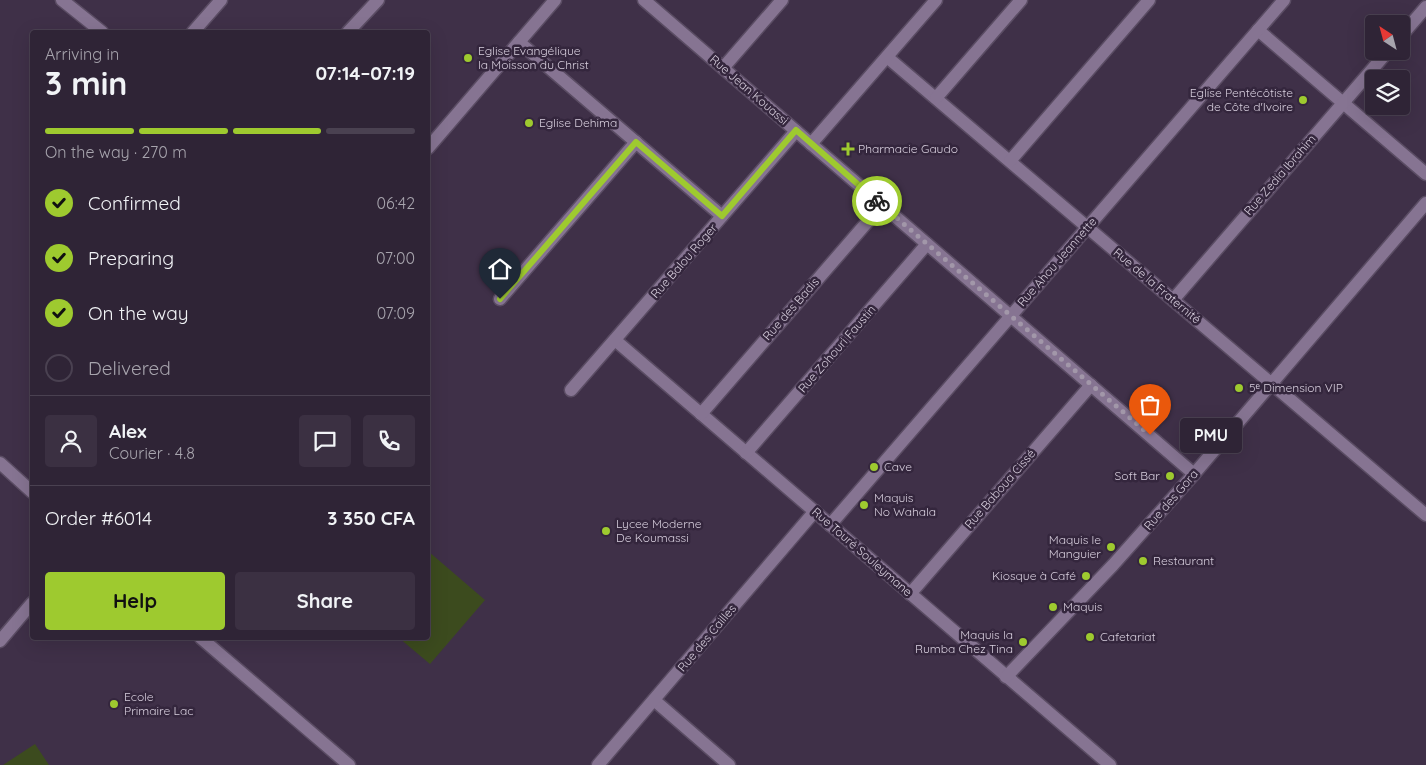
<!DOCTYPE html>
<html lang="en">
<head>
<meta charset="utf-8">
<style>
  :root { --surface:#2f2436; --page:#3b3042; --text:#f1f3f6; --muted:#a7a4ad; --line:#4a4151; --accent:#9eca2f }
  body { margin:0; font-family:Quicksand,sans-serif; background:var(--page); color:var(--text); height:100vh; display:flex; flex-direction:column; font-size:19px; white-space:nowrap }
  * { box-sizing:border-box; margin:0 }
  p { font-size:16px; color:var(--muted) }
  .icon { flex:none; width:28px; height:28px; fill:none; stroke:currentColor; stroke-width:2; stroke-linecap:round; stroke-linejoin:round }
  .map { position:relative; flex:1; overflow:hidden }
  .sheet { position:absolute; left:30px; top:30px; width:400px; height:610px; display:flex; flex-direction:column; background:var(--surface); border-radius:5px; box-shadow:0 5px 20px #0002,0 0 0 1px var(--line) }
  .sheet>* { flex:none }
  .needle { width:32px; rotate:324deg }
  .controls { position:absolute; left:1365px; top:15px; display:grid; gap:10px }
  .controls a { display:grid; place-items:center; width:45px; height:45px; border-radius:5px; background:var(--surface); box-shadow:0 5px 20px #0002,0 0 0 1px var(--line); font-size:25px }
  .pin { position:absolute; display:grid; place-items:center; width:42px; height:42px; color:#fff; margin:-51px -21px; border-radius:50% 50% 50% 0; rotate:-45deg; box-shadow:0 0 5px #0007 }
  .pin .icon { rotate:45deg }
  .courier { position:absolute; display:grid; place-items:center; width:50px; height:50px; margin:-25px; border:4px solid #9eca2f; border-radius:50%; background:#fff; color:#222; box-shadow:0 1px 6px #0007 }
  .bubble { position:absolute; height:35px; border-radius:5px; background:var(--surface); box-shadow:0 5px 20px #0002,0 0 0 1px var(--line); font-size:16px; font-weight:800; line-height:35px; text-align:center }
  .head em { font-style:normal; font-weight:800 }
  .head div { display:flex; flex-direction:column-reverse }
  .head { display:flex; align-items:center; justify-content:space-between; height:85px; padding:0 15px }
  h1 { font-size:32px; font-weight:800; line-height:38px }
  .bar { display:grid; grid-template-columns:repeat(4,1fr); gap:8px 5px; align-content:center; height:60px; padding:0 15px }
  .bar i { height:6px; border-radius:4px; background:var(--line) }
  .bar .current { background:var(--accent) }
  .bar p { grid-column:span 4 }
  .line { display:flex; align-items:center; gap:12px; padding:0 15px; border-top:1px solid var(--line) }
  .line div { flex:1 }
  .round { display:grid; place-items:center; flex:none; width:52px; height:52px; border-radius:5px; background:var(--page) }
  ol { padding:0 15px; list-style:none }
  li { display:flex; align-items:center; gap:15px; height:55px }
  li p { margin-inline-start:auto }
  li .icon { padding:5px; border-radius:50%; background:var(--accent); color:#111; stroke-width:4 }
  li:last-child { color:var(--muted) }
  li i { width:28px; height:28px; border:2px solid var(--line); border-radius:50% }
  .button { display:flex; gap:10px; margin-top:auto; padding:10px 15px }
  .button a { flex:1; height:58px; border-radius:5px; background:var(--accent); color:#111; font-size:20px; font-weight:800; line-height:58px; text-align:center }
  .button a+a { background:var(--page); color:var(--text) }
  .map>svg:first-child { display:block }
</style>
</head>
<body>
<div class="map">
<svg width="1426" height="765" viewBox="0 0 1426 765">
  <rect width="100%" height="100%" fill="#3f3048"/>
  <g fill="#3c4b1e">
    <path d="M428,551l57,49 -55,64 -31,-26h29z"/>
    <path d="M35,744l14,21h-46z"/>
  </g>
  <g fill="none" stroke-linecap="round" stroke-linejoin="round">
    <g stroke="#5a4c63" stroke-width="15">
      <g id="minor">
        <path d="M62,0l40,32"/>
        <path d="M644,0l550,474"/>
        <path d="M1258,30l168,144"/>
        <path d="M193,32l28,-32"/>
        <path d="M348,32l30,-32"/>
        <path d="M1401,36l25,-29"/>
        <path d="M519,42l203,174"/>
        <path d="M887,57l539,458"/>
        <path d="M723,68l59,-68"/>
        <path d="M936,98l85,-98"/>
        <path d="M811,144l125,-144"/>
        <path d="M428,148l127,-148"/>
        <path d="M1010,161l139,-161"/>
        <path d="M500,299l136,-157"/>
        <path d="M1173,300l215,-249"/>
        <path d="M615,340l495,425"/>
        <path d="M571,390l225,-259"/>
        <path d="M701,414l181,-209"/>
        <path d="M746,453l181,-209"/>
        <path d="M0,463l32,29"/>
        <path d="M830,525l454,-525"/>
        <path d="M910,594l181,-209"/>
        <path d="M201,638l148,127"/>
        <path d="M0,641l32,-38"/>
        <path d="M1006,677l107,-112 81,-91 232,-271"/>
        <path d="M654,700l75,65"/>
        <path d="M598,765l217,-254"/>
      </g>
    </g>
    <use href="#minor" stroke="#867492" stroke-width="12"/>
  </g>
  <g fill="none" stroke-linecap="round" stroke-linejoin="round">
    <path stroke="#a297a9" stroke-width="5" stroke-dasharray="0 9" d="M877,201l273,234"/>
    <path stroke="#9eca2f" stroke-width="6" d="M500,299l136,-157 86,74 74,-86 81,71"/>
  </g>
  <g fill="#9eca2f" stroke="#34263d" stroke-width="2">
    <circle cx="468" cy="58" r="5"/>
    <circle cx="1303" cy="100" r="5"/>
    <circle cx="529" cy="123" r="5"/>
    <path d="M845.5 141.5h5v5h5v5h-5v5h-5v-5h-5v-5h5z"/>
    <circle cx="1239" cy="388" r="5"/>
    <circle cx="874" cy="467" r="5"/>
    <circle cx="1170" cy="476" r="5"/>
    <circle cx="864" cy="505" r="5"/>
    <circle cx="606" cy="531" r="5"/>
    <circle cx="1111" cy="547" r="5"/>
    <circle cx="1143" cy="561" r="5"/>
    <circle cx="1086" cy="576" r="5"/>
    <circle cx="1053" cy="607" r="5"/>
    <circle cx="1090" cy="637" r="5"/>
    <circle cx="1023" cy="642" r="5"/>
    <circle cx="114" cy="704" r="5"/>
  </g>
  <g text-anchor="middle" stroke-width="5" stroke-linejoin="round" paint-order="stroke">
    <g font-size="12" fill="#d7cedd" stroke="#34263d" text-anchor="start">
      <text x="478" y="55">Eglise Evangélique<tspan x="478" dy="14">la Moisson du Christ</tspan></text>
      <text x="1293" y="97" text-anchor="end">Eglise Pentécôtiste<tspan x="1293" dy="14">de Côte d'Ivoire</tspan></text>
      <text x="539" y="127">Eglise Dehima</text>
      <text x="858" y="153">Pharmacie Gaudo</text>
      <text x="1249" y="392">5ᵉ Dimension VIP</text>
      <text x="884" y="471">Cave</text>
      <text x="1160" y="480" text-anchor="end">Soft Bar</text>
      <text x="874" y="502">Maquis<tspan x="874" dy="14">No Wahala</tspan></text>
      <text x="616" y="528">Lycee Moderne<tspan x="616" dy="14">De Koumassi</tspan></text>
      <text x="1101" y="544" text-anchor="end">Maquis le<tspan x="1101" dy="14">Manguier</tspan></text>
      <text x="1153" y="565">Restaurant</text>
      <text x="1076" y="580" text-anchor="end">Kiosque à Café</text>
      <text x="1063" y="611">Maquis</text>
      <text x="1013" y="639" text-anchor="end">Maquis la<tspan x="1013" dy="14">Rumba Chez Tina</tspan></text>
      <text x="1100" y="641">Cafetariat</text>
      <text x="124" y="701">Ecole<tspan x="124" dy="14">Primaire Lac</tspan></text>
    </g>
    <g font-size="12" fill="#d7cedd" stroke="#34263d">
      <text transform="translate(749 90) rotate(41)" y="4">Rue Jean Kouassi</text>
      <text transform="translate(1280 175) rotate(-49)" y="4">Rue Zedia Ibrahim</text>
      <text transform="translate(684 261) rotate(-49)" y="4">Rue Balou Roger</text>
      <text transform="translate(1057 262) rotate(-49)" y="4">Rue Ahou Jeannette</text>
      <text transform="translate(1157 286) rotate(40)" y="4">Rue de la Fraternité</text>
      <text transform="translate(791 309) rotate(-49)" y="4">Rue des Badis</text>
      <text transform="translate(837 349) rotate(-49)" y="4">Rue Zohouri Faustin</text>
      <text transform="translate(1000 489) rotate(-49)" y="4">Rue Baboua Cissé</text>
      <text transform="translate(1171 500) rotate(-49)" y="4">Rue des Gora</text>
      <text transform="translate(862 552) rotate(41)" y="4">Rue Touré Souleymane</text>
      <text transform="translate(707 638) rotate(-50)" y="4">Rue des Cailles</text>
    </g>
  </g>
</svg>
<div class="controls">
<a><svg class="needle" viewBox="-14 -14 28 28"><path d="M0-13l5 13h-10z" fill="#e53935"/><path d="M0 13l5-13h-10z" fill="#a7a4ad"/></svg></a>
<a><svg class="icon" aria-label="layers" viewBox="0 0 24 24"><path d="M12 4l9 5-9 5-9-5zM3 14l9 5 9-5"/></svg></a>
</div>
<div class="pin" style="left:1150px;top:435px;background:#ea580c"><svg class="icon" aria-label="bag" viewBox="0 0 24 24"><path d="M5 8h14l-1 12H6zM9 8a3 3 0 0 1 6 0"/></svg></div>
<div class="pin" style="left:500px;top:299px;background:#1f2937"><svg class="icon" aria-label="home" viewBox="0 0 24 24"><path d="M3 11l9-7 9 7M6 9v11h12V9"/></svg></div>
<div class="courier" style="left:877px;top:201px"><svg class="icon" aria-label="bike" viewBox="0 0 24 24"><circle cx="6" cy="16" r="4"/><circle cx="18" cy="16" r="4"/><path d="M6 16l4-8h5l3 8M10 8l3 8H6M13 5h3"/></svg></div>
<div class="bubble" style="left:1180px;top:418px;width:62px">PMU</div>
<section class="sheet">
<div class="head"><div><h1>3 min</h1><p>Arriving in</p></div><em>07:14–07:19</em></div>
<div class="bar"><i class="current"></i><i class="current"></i><i class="current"></i><i></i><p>On the way · 270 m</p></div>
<ol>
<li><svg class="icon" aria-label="check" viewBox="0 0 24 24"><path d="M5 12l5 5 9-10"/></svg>Confirmed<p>06:42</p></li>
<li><svg class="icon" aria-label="check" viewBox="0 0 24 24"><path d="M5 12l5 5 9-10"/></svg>Preparing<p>07:00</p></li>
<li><svg class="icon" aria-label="check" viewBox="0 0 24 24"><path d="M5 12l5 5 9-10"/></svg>On the way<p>07:09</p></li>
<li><i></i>Delivered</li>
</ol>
<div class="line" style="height:90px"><a class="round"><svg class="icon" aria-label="person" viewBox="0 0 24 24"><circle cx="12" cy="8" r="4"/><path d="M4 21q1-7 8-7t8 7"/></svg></a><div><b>Alex</b><p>Courier · 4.8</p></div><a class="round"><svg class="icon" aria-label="chat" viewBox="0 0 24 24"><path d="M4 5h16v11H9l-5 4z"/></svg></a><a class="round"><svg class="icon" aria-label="phone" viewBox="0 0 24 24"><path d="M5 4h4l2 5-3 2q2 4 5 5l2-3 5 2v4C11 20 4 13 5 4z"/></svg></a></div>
<div class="line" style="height:65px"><div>Order #6014</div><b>3 350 CFA</b></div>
<div class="button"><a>Help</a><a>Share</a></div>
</section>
</div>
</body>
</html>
